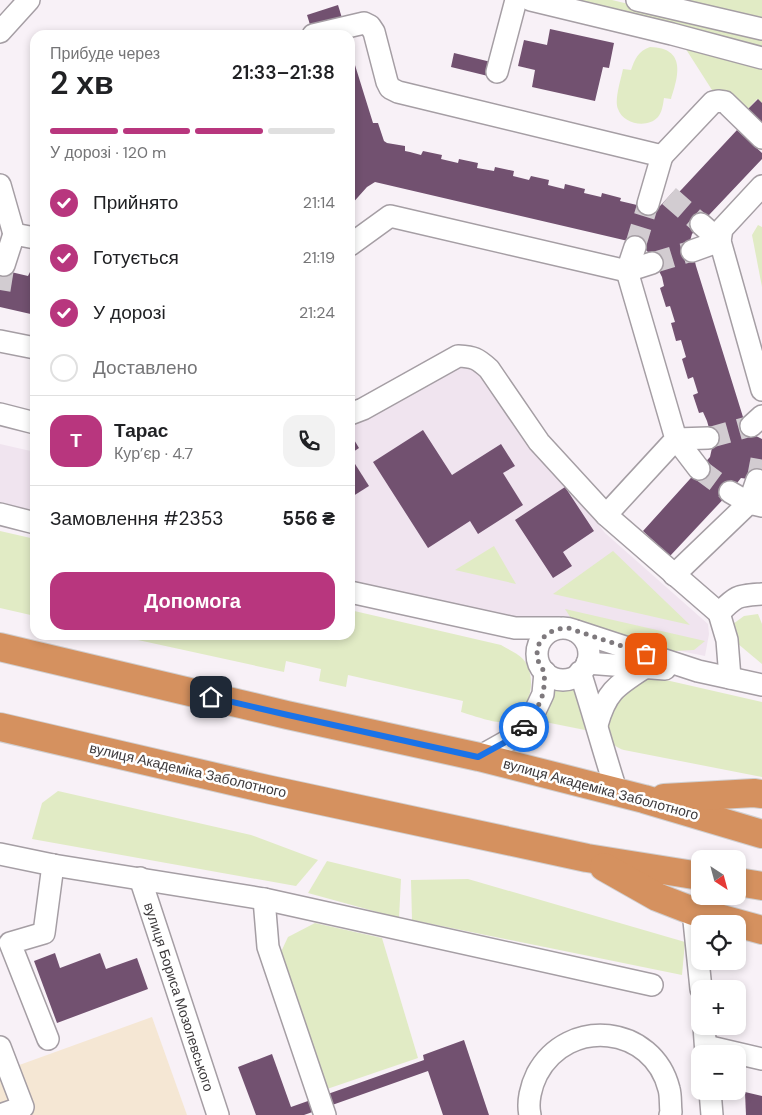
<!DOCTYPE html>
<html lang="uk">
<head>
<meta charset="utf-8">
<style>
  :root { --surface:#fff; --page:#f2f2f2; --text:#202124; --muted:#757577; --line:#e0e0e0; --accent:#b8367e }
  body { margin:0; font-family:"DM Sans",sans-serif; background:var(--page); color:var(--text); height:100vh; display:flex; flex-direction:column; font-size:19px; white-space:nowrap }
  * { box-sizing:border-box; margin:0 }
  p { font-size:16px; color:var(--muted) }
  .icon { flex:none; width:28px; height:28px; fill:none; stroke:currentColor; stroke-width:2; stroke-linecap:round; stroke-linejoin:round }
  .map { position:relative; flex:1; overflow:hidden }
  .drawer { position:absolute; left:30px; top:30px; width:325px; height:610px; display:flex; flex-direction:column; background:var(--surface); border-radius:15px; box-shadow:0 2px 8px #0003 }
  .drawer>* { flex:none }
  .needle { width:32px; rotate:144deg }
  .controls { position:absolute; left:691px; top:850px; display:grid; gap:10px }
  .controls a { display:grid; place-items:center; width:55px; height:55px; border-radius:10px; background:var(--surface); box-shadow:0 2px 8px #0003; font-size:25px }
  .pin { position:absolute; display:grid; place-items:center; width:42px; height:42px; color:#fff; margin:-21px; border-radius:10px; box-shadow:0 2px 8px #0006 }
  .courier { position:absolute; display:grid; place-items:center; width:50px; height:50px; margin:-25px; border:4px solid #1a73e8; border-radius:50%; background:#fff; color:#222; box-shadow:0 1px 6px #0007 }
  .head em { font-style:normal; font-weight:600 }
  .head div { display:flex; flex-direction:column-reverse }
  .head { display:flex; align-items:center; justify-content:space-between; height:85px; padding:0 20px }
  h1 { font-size:32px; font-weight:600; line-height:38px }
  .bar { display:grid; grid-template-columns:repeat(4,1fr); gap:8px 5px; align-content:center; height:60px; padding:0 20px }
  .bar i { height:6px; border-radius:4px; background:var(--line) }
  .bar .selected { background:var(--accent) }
  .bar p { grid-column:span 4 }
  .line { display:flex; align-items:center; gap:12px; padding:0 20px; border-top:1px solid var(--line) }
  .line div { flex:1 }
  .round { display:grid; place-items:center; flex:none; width:52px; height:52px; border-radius:15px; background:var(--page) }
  ol { padding:0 20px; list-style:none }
  li { display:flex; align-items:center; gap:15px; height:55px }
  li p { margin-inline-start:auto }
  li .icon { padding:5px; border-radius:50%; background:var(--accent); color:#fff; stroke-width:4 }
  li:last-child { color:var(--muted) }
  li i { width:28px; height:28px; border:2px solid var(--line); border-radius:50% }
  .action { display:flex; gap:10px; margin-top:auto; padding:10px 20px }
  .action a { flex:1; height:58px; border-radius:15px; background:var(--accent); color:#fff; font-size:20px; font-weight:600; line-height:58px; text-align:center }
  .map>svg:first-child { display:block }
</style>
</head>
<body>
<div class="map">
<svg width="762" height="1115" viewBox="0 0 762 1115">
  <rect width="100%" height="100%" fill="#f8f1f7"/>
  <g fill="#f0e4ef">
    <path d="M465,363l16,9 124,161 103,91 1,10 -4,22 -355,-72v-162z"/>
    <path d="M0,444l35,8v65l-35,-8z"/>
  </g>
  <path fill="#f5e7d4" d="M152,1017l35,98h-187v-43z"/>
  <g fill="#e1ebc5">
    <path d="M558,0h54l62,15 88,24v12z"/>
    <path d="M669,0h93v22z"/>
    <path d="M682,43l80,24v36l-5,-4 -10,11 -22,-20h-13z"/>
    <path d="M650,47c36,1 29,28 21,52l-7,-1c-1,7 -2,14 -6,19 -11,12 -35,7 -40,-8 -4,-9 3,-30 5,-40l8,1c4,-11 7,-19 19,-23z"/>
    <path d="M758,225l4,2v60l-10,-52z"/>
    <path d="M0,531l35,8v77l-35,-8z"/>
    <path d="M494,546l22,38 -61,-14z"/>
    <path d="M613,551l77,74 -137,-31z"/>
    <path d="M565,609l140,32 -11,9 -20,1 -96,-22z"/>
    <path d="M350,610l151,35c8,5 21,10 25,18 12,21 2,55 -24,59 -8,1 -31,-7 -41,-10l2,-11 -115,-26 -2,12 -27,-6 2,-12 -35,-8 -2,11 -169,-37h235z"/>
    <path d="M758,614l4,10v40l-31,-26 2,-14 11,-8z"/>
    <path d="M657,678l105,24v75l-138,-27c-22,-7 -17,-26 -16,-45l33,-26z"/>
    <path d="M580,685l5,45 -45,-9 12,-33c12,4 17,2 28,-3z"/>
    <path d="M58,791l193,44 67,25 -22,26 -264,-47 10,-36z"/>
    <path d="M327,861l74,18 -2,39 -91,-25z"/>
    <path d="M468,879l217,63 -3,33 -270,-55 -1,-40z"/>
    <path d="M315,923l67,15 36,120 -91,31 -47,-135 8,-17z"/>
  </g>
  <g fill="#725170">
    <path d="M338,5l4,13 -31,10 -4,-13z"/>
    <path d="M550,29l64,14 -5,25 -6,-1 -8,34 -63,-14 3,-17 -17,-4 6,-26 23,5z"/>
    <path d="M350,49l23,74h5l6,18 3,2 18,3v5l5,1 11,3 2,-4 19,4 -1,4 17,4 1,-4 19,4 -1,5 17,3 1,-4 19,4 -1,5 16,4 2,-4 18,4 -1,5 16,4 1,-5 20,5 -1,4 17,4 1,-4 19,5 -1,3 17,4 2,-4 21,5 13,-14 4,2 5,-5 55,-59 25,23v6l-53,56 -17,19 -2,7 6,25 47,151 5,-1 4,18 10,5v42l-21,-3 -11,14 -60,64 -27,-25 56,-62 11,-12 2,-9 -4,-10 1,-10 -2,-7 -4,-9 -4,1 -6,-18 5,-2 -5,-16 -5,2 -6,-20 4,-2 -5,-17 -5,1 -5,-18 4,-1 -5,-16 -4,1 -6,-19 4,-2 -2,-9 -3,-6h-5l-4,-17 -5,-5 -17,-8 -253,-59 -8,5 -17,19z"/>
    <path d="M454,53l37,9 -3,14 -37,-9z"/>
    <path d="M758,99l4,4v23l-15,-16z"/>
    <path d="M0,264l11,8 17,4 2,-4 5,1v42l-35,-8z"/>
    <path d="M423,430l29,45 49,-31 14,22 -12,7 20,32 -45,29 -8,-13 -42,27 -55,-86z"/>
    <path d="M350,433l9,15 -9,6z"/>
    <path d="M350,456l19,30 -19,12z"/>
    <path d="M565,487l29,44 -31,21 9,14 -19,12 -38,-58z"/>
    <path d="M55,953l5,15 40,-15 6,16 31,-11 11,31 -91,34 -23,-62z"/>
    <path d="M464,1040l25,75h-46l-15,-44 -124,44h-48l-18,-48 34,-13 19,53 133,-47 -1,-5z"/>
    <path d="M745,1092l17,4v19h-16z"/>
  </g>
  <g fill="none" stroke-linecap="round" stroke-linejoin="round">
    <g stroke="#d2ccd1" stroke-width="21" stroke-dasharray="21 11" stroke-linecap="butt">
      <path d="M669,196l32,28"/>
      <path d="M635,247l13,-43"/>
      <path d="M652,263l40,-12"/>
      <path d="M0,290l4,-25"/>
      <path d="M708,438l43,-12"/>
      <path d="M699,469l31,23"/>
      <path d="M757,480l5,-26"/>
    </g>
    <g stroke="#a59ea4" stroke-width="24">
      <g id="minor">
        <path d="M531,0l141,34 90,24"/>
        <path d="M637,0l125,29"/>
        <path d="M0,32l29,-32"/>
        <path d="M313,35l51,-12 6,3 4,6 13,50 3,6 8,4 264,64 51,-54 5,-1 7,1 37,36"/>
        <path d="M497,72l19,-72"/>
        <path d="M0,185l14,49 21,4"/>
        <path d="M762,186l-40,43 -2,12 42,149"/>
        <path d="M648,204l14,-48"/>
        <path d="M701,224l19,17"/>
        <path d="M350,245l40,-29 237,55 25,-8"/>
        <path d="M692,251l28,-10"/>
        <path d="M4,265l10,-31"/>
        <path d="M0,341l35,7"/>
        <path d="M0,414l35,9"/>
        <path d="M350,414l13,-5 95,-53c16,1 19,2 31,13l50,73 67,73 113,98 8,27 3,38"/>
        <path d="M751,426l11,-10"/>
        <path d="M676,439l23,30"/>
        <path d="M676,439l32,-1"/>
        <path d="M730,492l19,11 8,-23"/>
        <path d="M0,514l35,9"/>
        <path d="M606,515l70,-76 -49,-168 8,-24"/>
        <path d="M674,575l75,-72 13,3"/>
        <path d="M350,592l165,36h44"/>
        <path d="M719,613c18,-18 18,-17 43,-19"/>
        <circle cx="563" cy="654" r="26"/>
        <path d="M576,631l122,40 64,14"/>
        <path d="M587,663l78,6"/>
        <path d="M580,672c13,40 24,81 37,121"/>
        <path d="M597,725c9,-33 19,-39 47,-57"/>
        <path d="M479,757l32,-18 13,-12 12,-18 7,-15 2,-22"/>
        <path d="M0,854l53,11 211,34 388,86"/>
        <path d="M140,878l78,237"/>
        <path d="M264,899l4,48 57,168"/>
        <path d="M693,911l8,78"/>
        <path d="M704,1026l2,28"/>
        <path d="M48,1039l-38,-96 34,-10 9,-68"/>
        <path d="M706,1046l56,13"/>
        <path d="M0,1047l23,60 -23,8"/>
        <path d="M710,1091l2,24"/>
        <path d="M530,1115c-3,-13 1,-29 7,-41 31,-58 116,-49 132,15 2,7 1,15 2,23l-1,3"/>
      </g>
    </g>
    <g stroke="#d0cfd0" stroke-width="30">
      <g id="highway">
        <path d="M0,647l287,68 192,42 165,42 118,35"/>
        <path d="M0,727l271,63 316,68 113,18"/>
        <path d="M664,798l90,-5 8,1"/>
        <path d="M604,867l53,30 36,14 69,19"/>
        <path d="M738,882l24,4"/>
      </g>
    </g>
    <use href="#minor" stroke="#fff" stroke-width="21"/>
    <use href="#highway" stroke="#d5915f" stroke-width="28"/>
  </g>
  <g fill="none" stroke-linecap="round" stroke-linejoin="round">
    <path stroke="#7e797d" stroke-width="5" stroke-dasharray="0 9" d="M524,727c7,-10 16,-21 19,-34 1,-5 2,-14 1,-19 0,-5 -5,-9 -6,-14 -5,-20 12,-32 30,-32l78,26"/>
    <path stroke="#1a73e8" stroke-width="6" d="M211,697l77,18 190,42 33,-18 13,-12"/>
  </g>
  <g text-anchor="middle" stroke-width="5" stroke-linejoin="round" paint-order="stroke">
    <g font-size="14" fill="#3c393b" stroke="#fff">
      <text transform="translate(188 770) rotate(13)" y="5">вулиця Академіка Заболотного</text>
      <text transform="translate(601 789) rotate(15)" y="5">вулиця Академіка Заболотного</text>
      <text transform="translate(179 997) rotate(72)" y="5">вулиця Бориса Мозолевського</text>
    </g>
  </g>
</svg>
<div class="controls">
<a><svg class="needle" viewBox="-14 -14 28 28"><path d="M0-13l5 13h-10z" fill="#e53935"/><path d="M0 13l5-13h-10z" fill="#757577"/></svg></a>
<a><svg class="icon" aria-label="locate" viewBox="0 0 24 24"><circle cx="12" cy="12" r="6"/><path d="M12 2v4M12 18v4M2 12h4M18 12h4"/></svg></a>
<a>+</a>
<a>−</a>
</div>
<div class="pin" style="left:646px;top:654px;background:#ea580c"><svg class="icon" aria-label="bag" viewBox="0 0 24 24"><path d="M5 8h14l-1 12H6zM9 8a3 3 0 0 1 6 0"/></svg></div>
<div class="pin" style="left:211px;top:697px;background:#1f2937"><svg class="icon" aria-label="home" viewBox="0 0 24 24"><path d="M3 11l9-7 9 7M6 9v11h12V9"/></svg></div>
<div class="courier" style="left:524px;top:727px"><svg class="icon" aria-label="car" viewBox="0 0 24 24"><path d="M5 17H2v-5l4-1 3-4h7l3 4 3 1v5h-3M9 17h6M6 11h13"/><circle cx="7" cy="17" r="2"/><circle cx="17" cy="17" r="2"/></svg></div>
<section class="drawer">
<div class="head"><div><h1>2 хв</h1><p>Прибуде через</p></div><em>21:33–21:38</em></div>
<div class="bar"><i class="selected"></i><i class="selected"></i><i class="selected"></i><i></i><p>У дорозі · 120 m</p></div>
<ol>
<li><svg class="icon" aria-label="check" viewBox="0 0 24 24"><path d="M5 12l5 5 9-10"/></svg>Прийнято<p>21:14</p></li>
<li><svg class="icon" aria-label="check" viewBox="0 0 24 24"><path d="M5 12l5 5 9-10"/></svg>Готується<p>21:19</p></li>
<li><svg class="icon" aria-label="check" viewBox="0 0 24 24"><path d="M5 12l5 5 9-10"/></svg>У дорозі<p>21:24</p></li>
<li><i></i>Доставлено</li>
</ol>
<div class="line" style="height:90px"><b class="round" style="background:var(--accent);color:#fff">Т</b><div><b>Тарас</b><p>Кур’єр · 4.7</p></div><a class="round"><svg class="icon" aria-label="phone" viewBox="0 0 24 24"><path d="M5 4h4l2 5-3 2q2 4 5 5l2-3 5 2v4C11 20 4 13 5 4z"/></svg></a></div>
<div class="line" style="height:65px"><div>Замовлення #2353</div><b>556 ₴</b></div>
<div class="action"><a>Допомога</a></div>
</section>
</div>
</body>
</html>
